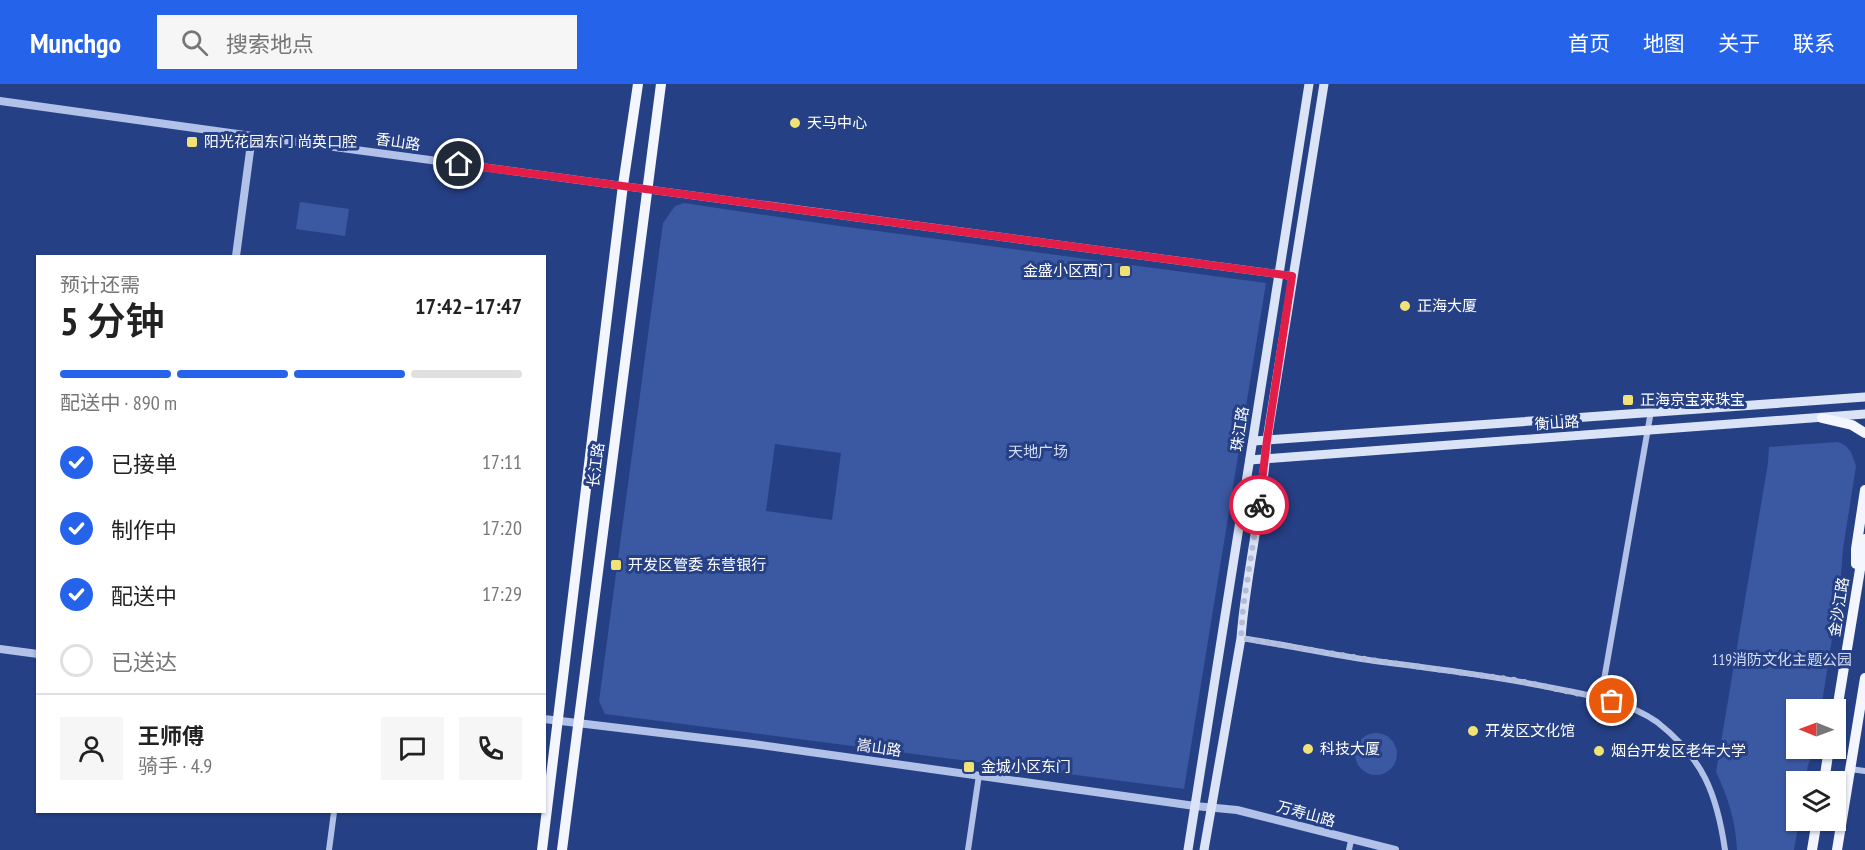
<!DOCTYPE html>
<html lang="zh">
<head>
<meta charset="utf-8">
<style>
  :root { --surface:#fff; --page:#f6f6f6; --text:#222; --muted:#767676; --line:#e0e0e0; --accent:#2563eb }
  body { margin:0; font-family:"PT Sans Narrow","Noto Sans SC",sans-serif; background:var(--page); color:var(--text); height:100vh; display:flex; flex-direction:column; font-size:22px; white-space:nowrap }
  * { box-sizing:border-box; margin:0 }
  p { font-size:20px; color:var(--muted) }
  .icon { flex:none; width:33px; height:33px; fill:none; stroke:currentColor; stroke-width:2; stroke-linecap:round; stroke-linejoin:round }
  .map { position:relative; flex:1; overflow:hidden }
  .details { position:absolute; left:36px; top:171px; width:510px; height:558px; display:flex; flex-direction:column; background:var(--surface); border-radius:0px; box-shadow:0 2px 4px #0004 }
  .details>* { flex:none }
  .needle { width:39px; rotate:271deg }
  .fabs { position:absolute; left:1786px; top:615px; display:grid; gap:12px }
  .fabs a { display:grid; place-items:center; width:60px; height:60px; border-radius:0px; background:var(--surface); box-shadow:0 2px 4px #0004; font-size:30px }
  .pin { position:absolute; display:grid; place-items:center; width:51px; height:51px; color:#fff; margin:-26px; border:3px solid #fff; border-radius:50%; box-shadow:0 2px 6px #0007 }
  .courier { position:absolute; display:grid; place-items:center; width:60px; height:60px; margin:-30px; border:4px solid #e11d48; border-radius:50%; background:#fff; color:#222; box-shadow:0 2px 8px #0007 }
  .summary em { font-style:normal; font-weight:600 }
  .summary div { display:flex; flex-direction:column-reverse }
  .summary { display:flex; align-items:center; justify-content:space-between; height:102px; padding:0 24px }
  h1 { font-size:39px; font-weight:600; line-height:45px }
  .bar { display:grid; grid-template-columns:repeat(4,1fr); gap:9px 6px; align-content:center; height:72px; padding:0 24px }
  .bar i { height:8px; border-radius:4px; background:var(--line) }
  .bar .on { background:var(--accent) }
  .bar p { grid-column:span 4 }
  .line { display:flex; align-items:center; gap:15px; padding:0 24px; border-top:2px solid var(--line) }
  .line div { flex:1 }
  .round { display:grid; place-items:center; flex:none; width:63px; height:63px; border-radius:0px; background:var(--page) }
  ol { padding:0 24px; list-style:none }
  li { display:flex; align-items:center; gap:18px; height:66px }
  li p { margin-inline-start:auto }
  li .icon { padding:6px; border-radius:50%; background:var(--accent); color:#fff; stroke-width:4 }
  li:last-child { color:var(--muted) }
  li i { width:33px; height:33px; border:3px solid var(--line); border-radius:50% }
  header { display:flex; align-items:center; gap:36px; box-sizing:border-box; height:84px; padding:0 30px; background:var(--accent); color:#fff }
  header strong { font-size:28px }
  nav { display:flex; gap:33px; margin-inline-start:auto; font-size:21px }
  .search { width:420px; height:54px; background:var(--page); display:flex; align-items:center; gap:15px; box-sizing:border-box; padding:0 21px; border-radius:0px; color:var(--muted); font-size:22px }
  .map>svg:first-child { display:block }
</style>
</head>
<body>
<header>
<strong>Munchgo</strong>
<div class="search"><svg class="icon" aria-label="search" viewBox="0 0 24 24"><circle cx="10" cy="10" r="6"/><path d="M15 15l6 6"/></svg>搜索地点</div>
<nav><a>首页</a><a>地图</a><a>关于</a><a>联系</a></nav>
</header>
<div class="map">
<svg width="1865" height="766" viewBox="0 0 1865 766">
  <rect width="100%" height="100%" fill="#264086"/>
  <g fill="#3b58a2" fill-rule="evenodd">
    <path d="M300,118l49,7 -4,27 -49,-7z"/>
    <path d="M684,119l148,22 434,58 -82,506 -579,-75 -6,-13 64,-478 12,-17zM775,360l66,9 -9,67 -66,-9z"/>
    <path d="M1838,358l8,4 5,6 5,14 -13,83 -3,39 -19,121 -24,1v38l18,1 -7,16 -3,16 -8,1v38l2,1 -5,29h-57c-1,-28 -9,-53 -21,-78l52,-309 1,-16z"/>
    <circle cx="1376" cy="670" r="21"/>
  </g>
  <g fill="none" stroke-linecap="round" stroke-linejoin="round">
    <g stroke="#b1c1e8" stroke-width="6">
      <path d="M1241,554c44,7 89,16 134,23 63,8 126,16 188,29 31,6 67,13 94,32 46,36 60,72 68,128"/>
      <path d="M1599,614l5,-18 47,-269"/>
      <path d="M1850,685l15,2"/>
      <path d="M329,766l5,-38"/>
      <path d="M968,766l11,-75"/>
      <path d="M1349,766l2,-10"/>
    </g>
    <g stroke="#b1c1e8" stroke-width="8">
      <path d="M0,17l252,35 1040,140"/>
      <path d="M236,172l16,-120"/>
      <path d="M0,565l38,5"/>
      <path d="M544,635l209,25 442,62 42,4 158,40"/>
    </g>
    <g stroke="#dbe3f7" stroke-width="9">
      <path d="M1254,357l611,-44"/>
      <path d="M1250,376l615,-46"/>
      <path d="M1188,766l121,-766"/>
      <path d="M1204,766l37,-212c5,-66 22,-131 26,-198l57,-356"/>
    </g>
    <g stroke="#f3f6fe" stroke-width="10">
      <path d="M1822,334l30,7 13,8"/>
      <path d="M1856,480v-15l9,-59"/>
      <path d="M1836,632l29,-177"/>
      <path d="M1824,698l5,-34"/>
      <path d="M542,766l81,-665 15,-101"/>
      <path d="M562,766l99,-766"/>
      <path d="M1812,766l5,-30"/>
      <path d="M1837,766l28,-172"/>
    </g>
  </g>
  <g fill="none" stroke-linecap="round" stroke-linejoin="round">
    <path stroke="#b3bcd5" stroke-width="6" stroke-dasharray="0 10.8" d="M1259,421l-16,103 -2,30 130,22 144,20 97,21"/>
    <path stroke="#e11d48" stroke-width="8" d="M459,80l833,112 -25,164 -8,65"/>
  </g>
  <g fill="#f1e276" stroke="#264086" stroke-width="2">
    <circle cx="795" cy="39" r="6"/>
    <rect x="186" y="52" width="12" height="12" rx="3"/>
    <rect x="1119" y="181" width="12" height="12" rx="3"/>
    <circle cx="1405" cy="222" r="6"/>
    <rect x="1622" y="310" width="12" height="12" rx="3"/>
    <rect x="610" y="475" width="12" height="12" rx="3"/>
    <circle cx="1473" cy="647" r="6"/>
    <circle cx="1308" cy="665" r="6"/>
    <circle cx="1599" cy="667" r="6"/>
    <rect x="963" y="677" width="12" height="12" rx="3"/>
  </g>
  <g text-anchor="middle" stroke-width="6" stroke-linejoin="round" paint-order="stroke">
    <g font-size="15" fill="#fff" stroke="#264086" text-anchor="start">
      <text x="807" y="44">天马中心</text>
      <text x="204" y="63">阳光花园东门 尚英口腔</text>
      <text x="1113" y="192" text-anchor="end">金盛小区西门</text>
      <text x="1417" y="227">正海大厦</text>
      <text x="1640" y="321">正海京宝来珠宝</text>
      <text x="628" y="486">开发区管委 东营银行</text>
      <text x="1485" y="652">开发区文化馆</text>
      <text x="1320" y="670">科技大厦</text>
      <text x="1611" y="672">烟台开发区老年大学</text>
      <text x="981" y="688">金城小区东门</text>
    </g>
    <g font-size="15" fill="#fff" stroke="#264086">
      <text transform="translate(398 58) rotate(8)" y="5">香山路</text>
      <text transform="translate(1557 339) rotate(-4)" y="5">衡山路</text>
      <text transform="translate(1240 345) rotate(-81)" y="5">珠江路</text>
      <text transform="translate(596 381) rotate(-83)" y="5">长江路</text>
      <text transform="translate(1839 523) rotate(-81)" y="5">金沙江路</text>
      <text transform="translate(879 664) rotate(8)" y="5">嵩山路</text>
      <text transform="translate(1306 730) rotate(15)" y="5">万寿山路</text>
    </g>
    <g font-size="15" fill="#d5def6" stroke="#264086">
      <text x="1038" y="373">天地广场</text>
      <text x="1782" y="581">119消防文化主题公园</text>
    </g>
  </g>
</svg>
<div class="fabs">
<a><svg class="needle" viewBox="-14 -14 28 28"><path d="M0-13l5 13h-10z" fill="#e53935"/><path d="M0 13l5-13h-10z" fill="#767676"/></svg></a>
<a><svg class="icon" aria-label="layers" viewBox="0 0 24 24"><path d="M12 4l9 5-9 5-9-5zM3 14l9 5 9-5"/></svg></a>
</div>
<div class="pin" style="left:1612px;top:617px;background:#ea580c"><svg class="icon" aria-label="bag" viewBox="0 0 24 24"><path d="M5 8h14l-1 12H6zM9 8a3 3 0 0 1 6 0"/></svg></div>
<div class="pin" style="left:459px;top:80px;background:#1f2937"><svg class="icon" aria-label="home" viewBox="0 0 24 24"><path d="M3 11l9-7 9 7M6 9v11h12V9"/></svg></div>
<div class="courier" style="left:1259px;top:421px"><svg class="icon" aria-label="bike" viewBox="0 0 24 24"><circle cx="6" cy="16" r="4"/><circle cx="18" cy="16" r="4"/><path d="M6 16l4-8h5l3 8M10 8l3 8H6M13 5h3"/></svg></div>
<section class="details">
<div class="summary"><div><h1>5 分钟</h1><p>预计还需</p></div><em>17:42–17:47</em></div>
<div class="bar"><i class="on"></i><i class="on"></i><i class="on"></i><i></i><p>配送中 · 890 m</p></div>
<ol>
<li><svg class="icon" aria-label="check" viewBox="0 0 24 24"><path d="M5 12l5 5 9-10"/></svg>已接单<p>17:11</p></li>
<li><svg class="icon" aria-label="check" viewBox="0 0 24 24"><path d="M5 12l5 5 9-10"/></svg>制作中<p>17:20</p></li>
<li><svg class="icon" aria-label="check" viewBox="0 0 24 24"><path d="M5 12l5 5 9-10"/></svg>配送中<p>17:29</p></li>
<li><i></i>已送达</li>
</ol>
<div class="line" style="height:108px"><a class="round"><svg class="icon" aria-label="person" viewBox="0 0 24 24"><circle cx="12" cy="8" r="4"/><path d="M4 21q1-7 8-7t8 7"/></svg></a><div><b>王师傅</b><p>骑手 · 4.9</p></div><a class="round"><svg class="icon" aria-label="chat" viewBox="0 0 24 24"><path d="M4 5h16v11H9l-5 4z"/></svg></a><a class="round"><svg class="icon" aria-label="phone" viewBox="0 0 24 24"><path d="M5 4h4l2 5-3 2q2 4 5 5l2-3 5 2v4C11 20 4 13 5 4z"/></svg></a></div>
</section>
</div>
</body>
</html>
